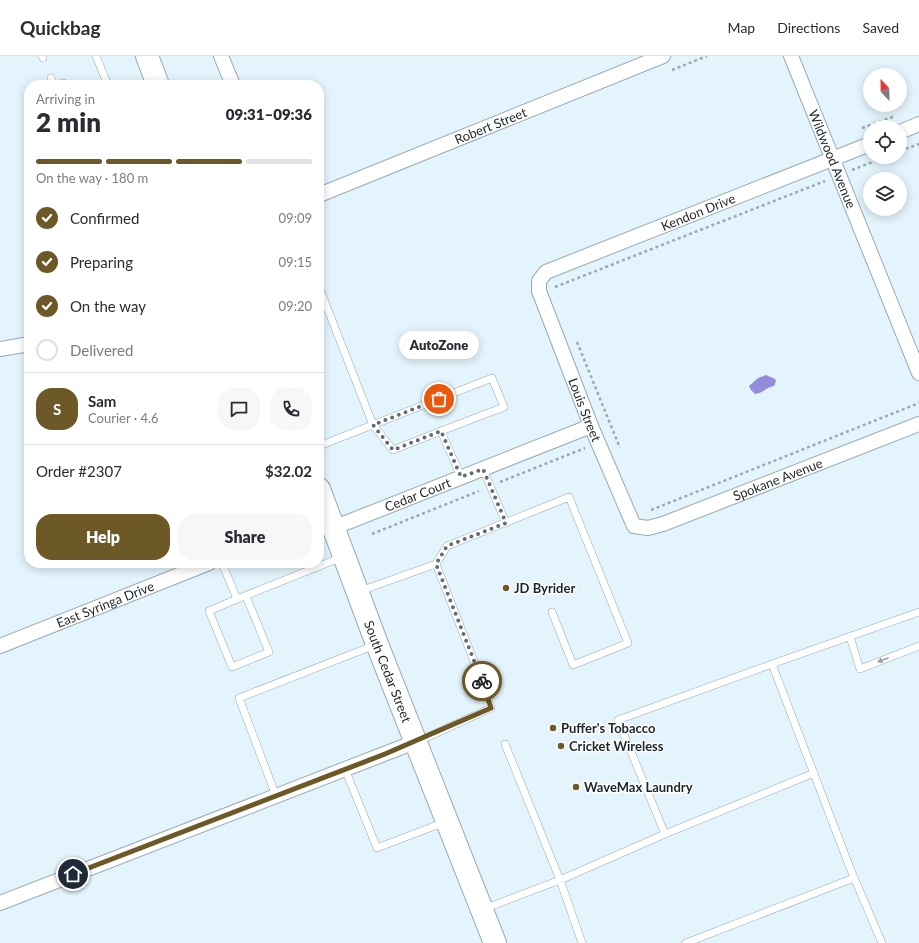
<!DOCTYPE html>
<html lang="en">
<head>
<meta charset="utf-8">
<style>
  :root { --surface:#fff; --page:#f7f7f7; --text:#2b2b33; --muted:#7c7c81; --line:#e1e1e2; --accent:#6d5827 }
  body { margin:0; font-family:Lato,sans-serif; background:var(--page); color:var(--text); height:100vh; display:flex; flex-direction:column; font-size:15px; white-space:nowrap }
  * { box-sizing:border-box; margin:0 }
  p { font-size:13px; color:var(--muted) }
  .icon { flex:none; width:22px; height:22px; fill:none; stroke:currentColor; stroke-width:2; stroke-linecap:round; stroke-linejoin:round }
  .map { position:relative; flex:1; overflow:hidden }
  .sheet { position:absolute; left:24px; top:24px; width:300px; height:488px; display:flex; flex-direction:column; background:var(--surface); border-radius:16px; box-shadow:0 2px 10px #0003 }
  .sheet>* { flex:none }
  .needle { width:26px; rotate:338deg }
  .fabs { position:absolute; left:863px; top:12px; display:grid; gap:8px }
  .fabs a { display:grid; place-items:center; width:44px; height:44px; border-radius:50%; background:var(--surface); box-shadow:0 2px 10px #0003; font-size:20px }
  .pin { position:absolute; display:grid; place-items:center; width:34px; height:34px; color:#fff; margin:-17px; border:2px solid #fff; border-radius:50%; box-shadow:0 1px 4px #0007 }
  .courier { position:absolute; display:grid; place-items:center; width:40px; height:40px; margin:-20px; border:3px solid #6d5827; border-radius:50%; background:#fff; color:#222; box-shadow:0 1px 5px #0007 }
  .bubble { position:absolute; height:28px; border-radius:14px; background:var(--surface); box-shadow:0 2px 10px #0003; font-size:13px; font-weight:800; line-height:28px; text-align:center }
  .head em { font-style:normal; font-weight:800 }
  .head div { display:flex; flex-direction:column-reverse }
  .head { display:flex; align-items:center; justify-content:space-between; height:68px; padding:0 12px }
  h1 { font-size:26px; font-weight:800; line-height:30px }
  .bar { display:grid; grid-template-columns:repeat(4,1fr); gap:6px 4px; align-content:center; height:48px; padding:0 12px }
  .bar i { height:5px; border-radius:3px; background:var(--line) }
  .bar .on { background:var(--accent) }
  .bar p { grid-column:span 4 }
  .line { display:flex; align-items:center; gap:10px; padding:0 12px; border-top:1px solid var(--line) }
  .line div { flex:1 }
  .round { display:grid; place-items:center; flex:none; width:42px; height:42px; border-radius:16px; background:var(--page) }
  ol { padding:0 12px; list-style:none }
  li { display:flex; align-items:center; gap:12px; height:44px }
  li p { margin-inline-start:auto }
  li .icon { padding:4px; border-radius:50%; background:var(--accent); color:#fff; stroke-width:4 }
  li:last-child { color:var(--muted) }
  li i { width:22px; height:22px; border:2px solid var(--line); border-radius:50% }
  .action { display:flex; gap:8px; margin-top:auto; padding:8px 12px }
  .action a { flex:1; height:46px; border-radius:16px; background:var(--accent); color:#fff; font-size:16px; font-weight:800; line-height:46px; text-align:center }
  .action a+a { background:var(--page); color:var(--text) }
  header { display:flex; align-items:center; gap:24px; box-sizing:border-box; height:56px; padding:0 20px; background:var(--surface); border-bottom:1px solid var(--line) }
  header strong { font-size:19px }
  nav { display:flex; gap:22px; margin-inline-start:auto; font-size:14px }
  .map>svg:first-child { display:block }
</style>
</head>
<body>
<header>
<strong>Quickbag</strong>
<nav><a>Map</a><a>Directions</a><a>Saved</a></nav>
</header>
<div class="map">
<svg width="919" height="887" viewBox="0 0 919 887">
  <rect width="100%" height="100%" fill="#e4f4fd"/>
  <path fill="#948bdb" d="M766,319l9,4 1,2 -2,5c-9,2 -11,7 -19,8l-4,-4 -2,-4 9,-8z"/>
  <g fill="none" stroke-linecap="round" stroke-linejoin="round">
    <g stroke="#97aab4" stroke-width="8">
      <g id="lane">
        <path d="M42,0l1,2"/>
        <path d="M96,0l12,29"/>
        <path d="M51,22l3,7"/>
        <path d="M58,29l5,-2"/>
        <path d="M319,231l54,138 20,25 48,-19"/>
        <path d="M319,390l173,-68 12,29 -63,24 20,46"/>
        <path d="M483,413l23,54"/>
        <path d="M222,507l15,36 105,-42"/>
        <path d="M360,535l76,-27 11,-18 122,-49 59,146 -55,22 -21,-53"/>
        <path d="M237,543l-28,12 23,56 37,-15 -23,-56"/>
        <path d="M850,581l10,32 59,-23"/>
        <path d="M772,608l147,-52"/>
        <path d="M419,685l72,-33 -9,-26 -46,-118"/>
        <path d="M345,713l32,79 68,-26"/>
        <path d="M276,740l-37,-98 136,-53"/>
        <path d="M665,778l149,-61"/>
        <path d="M484,853l76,-29 -55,-136"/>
        <path d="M582,887l-22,-63 105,-46 -47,-114 154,-56 78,204 32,75"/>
        <path d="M686,887l168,-65"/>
      </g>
    </g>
    <g stroke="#97aab4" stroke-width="16">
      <g id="street">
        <path d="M221,0l12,29"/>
        <path id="s1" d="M791,0l128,317"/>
        <path d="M900,76l19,-8"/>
        <path id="s2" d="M870,88l-324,128 -7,9v10l52,135 43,100 14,2 15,-4 256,-100"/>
        <path id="s3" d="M319,139l344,-139"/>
        <path d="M0,293l24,-4"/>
        <path id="s4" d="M333,472l258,-102"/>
        <path id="s5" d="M0,590l209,-83"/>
        <path d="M0,847l415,-161"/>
      </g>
    </g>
    <g stroke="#97aab4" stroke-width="24">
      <g id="primary">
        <path d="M147,0l11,29"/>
        <path id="s6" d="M319,433l58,155 118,299"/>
      </g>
    </g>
    <g stroke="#9ca9b0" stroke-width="2.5" stroke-dasharray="3 3" stroke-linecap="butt">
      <path d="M672,14l35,-14"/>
      <path d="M862,72l33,-12"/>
      <path d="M900,95l19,-7"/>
      <path d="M852,114l33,-13"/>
      <path d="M555,231l270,-106"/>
      <path d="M577,286l43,106"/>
      <path d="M500,426l85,-34"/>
      <path d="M651,454l268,-107"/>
      <path d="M372,478l107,-43"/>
    </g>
    <use href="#lane" stroke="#fff" stroke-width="7"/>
    <use href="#street" stroke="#fff" stroke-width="14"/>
    <use href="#primary" stroke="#fff" stroke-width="22"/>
  </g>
  <defs><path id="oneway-solid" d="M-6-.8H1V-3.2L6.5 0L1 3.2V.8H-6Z"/></defs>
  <use fill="#9a9d9f" href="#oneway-solid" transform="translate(883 604) rotate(159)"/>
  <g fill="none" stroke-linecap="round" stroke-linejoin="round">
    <path stroke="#636d73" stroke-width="4" stroke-dasharray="0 7.2" d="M439,343l-66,26 20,25 48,-19 20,46 22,-8 23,54 -59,23 -11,18 46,117"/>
    <path stroke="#6d5827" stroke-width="5" d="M73,818l312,-120 106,-46 -9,-27"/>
  </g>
  <g fill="#6d5827" stroke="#fff" stroke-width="1.5">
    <circle cx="506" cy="532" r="4"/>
    <circle cx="553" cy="672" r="4"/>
    <circle cx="561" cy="690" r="4"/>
    <circle cx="576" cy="731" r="4"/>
  </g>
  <g text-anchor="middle" stroke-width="3" stroke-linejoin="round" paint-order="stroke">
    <g font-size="13" fill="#1e2529" stroke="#fff">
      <text dy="5" stroke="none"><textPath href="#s3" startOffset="185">Robert Street</textPath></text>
      <text dy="5" stroke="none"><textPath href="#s1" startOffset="111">Wildwood Avenue</textPath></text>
      <text transform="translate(698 156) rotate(-22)" y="5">Kendon Drive</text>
      <text dy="5" stroke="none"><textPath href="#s2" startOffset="497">Louis Street</textPath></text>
      <text dy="5" stroke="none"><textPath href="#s2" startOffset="776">Spokane Avenue</textPath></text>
      <text dy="5" stroke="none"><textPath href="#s4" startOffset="91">Cedar Court</textPath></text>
      <text dy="5" stroke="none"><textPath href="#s5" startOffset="113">East Syringa Drive</textPath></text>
      <text dy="5" stroke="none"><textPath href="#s6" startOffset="195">South Cedar Street</textPath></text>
    </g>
    <g font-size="13" font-weight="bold" fill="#1e2529" stroke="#fff" text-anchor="start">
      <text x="514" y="537">JD Byrider</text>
      <text x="561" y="677">Puffer's Tobacco</text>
      <text x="569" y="695">Cricket Wireless</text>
      <text x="584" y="736">WaveMax Laundry</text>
    </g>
  </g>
</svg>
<div class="fabs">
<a><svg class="needle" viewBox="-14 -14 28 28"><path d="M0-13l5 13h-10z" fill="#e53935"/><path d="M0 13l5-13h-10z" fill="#7c7c81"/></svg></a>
<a><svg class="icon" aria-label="locate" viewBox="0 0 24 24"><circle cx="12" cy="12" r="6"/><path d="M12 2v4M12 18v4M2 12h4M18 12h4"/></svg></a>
<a><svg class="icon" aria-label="layers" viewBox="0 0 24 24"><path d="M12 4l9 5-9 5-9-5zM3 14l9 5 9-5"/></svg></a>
</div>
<div class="pin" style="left:439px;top:343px;background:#ea580c"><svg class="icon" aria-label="bag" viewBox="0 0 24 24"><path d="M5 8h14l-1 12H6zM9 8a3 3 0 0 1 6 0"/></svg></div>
<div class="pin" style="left:73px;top:818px;background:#1f2937"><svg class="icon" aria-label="home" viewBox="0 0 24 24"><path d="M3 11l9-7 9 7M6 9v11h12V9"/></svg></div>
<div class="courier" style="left:482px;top:625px"><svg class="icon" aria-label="bike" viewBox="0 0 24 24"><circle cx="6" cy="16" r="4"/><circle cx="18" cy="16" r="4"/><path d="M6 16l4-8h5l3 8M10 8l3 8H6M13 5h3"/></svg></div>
<div class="bubble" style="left:399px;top:275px;width:80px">AutoZone</div>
<section class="sheet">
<div class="head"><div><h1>2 min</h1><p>Arriving in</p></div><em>09:31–09:36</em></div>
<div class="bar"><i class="on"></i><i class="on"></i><i class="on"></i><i></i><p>On the way · 180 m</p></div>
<ol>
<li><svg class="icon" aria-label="check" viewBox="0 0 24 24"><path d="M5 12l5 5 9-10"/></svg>Confirmed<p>09:09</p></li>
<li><svg class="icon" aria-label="check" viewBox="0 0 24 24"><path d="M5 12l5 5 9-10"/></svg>Preparing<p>09:15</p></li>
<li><svg class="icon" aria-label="check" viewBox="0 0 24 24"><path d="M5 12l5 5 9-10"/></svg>On the way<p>09:20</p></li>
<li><i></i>Delivered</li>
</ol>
<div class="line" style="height:72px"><b class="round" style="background:var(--accent);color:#fff">S</b><div><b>Sam</b><p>Courier · 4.6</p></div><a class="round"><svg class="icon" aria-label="chat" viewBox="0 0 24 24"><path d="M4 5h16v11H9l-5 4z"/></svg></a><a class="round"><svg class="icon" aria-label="phone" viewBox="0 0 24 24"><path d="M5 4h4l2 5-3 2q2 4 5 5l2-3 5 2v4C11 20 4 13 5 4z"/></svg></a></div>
<div class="line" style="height:52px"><div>Order #2307</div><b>$32.02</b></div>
<div class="action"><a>Help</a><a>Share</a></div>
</section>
</div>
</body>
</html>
